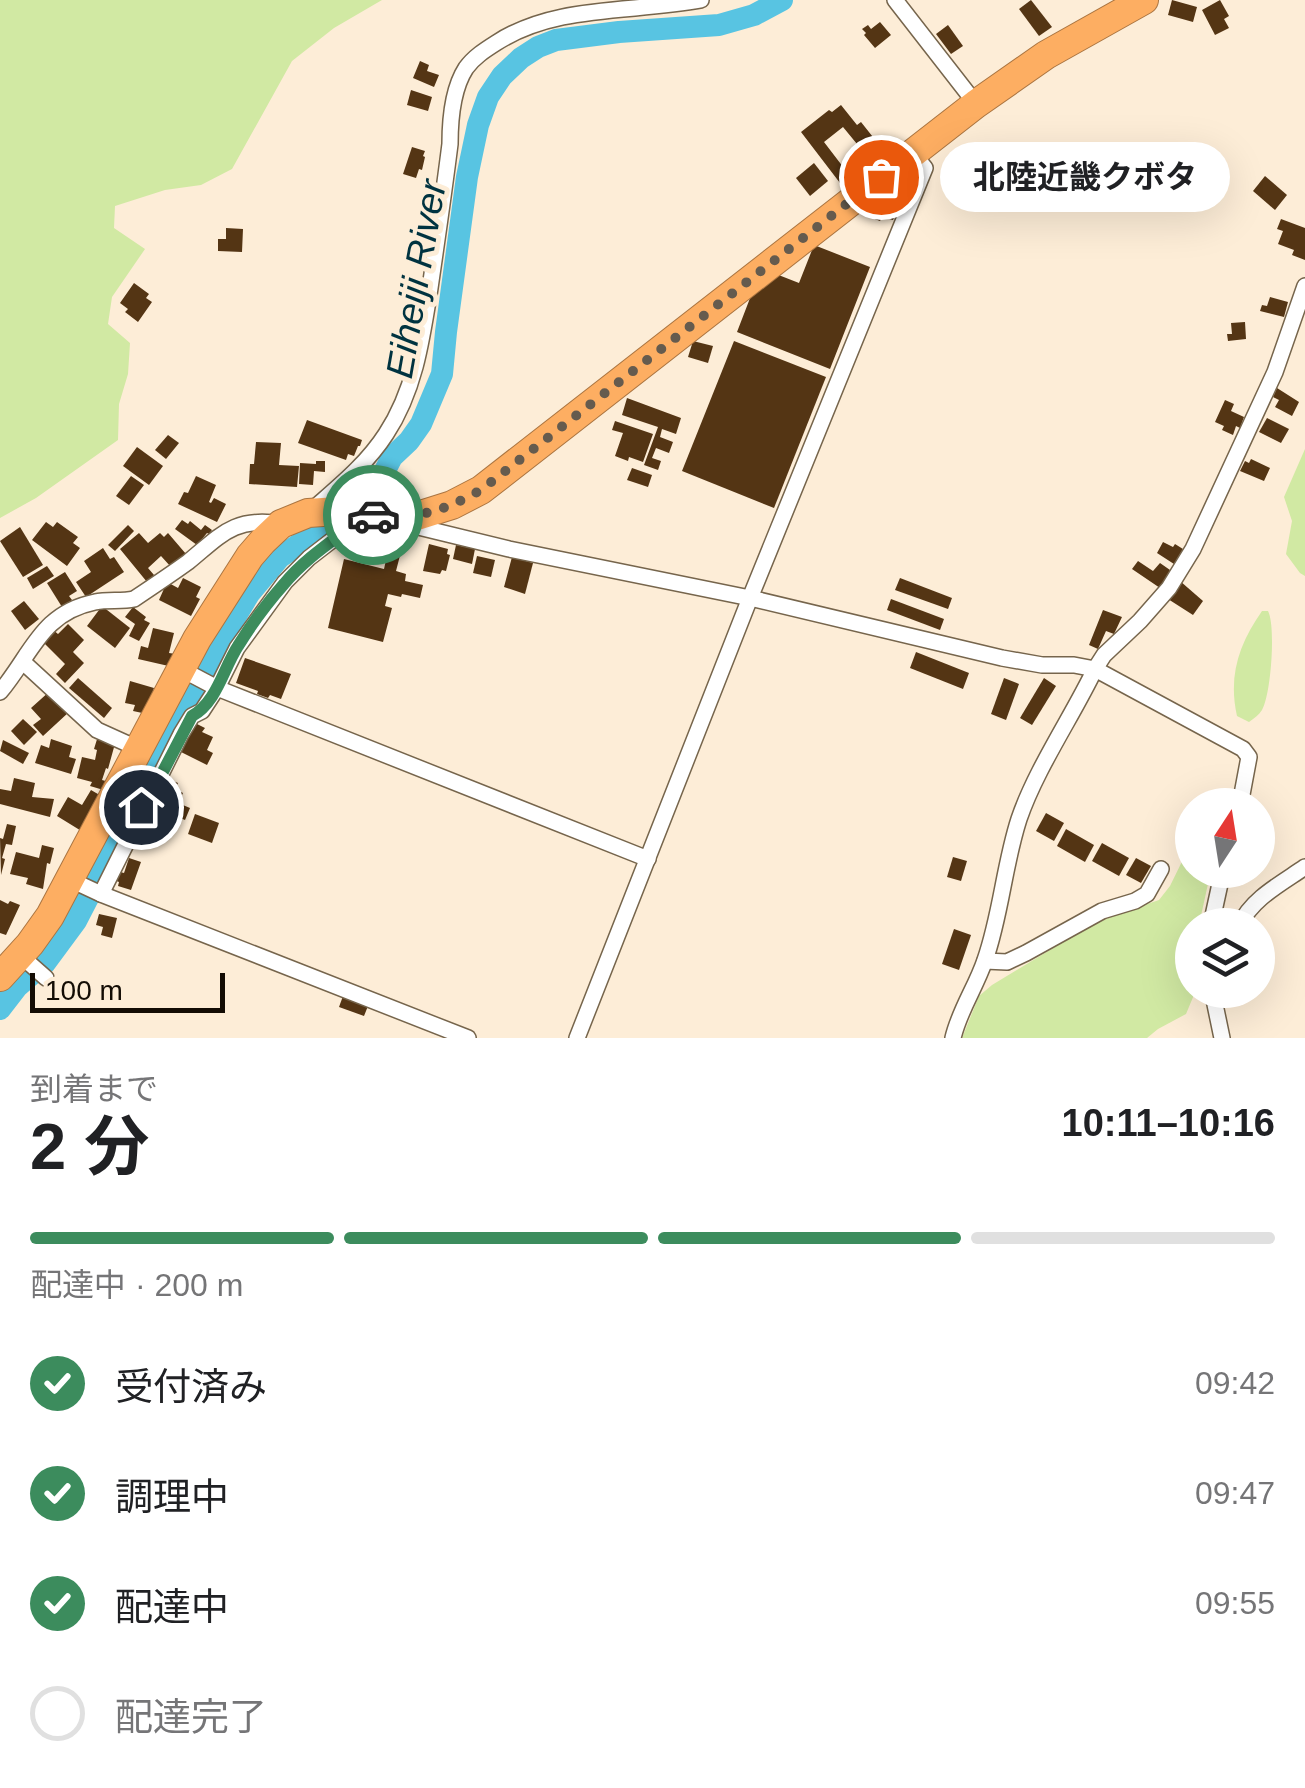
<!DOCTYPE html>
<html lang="ja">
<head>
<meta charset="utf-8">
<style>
  :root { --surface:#fff; --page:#f2f2f2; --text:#202124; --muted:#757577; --line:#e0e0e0; --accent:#3c8c5d }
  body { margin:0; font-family:Helvetica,"Noto Sans JP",sans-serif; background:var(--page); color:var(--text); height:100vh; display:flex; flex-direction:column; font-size:38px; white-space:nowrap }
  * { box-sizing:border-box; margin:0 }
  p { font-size:32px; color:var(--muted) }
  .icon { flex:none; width:55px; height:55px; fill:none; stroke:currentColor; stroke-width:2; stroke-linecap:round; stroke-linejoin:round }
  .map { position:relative; height:1038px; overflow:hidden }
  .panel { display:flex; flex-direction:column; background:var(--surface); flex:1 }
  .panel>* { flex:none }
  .needle { width:65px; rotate:12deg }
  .controls { position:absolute; left:1175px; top:788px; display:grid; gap:20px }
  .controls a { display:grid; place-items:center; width:100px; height:100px; border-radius:50%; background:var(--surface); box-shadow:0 10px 40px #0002; font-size:50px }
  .scale { position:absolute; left:30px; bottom:25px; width:195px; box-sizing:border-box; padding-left:10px; border:5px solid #130c04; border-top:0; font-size:28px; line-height:35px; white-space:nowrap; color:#130c04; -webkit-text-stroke:8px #fdedd7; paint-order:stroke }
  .pin { position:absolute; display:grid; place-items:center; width:85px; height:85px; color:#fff; margin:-42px; border:5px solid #fff; border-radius:50%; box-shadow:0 2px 10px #0007 }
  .courier { position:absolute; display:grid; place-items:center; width:100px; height:100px; margin:-50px; border:8px solid #3c8c5d; border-radius:50%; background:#fff; color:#222; box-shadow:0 2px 12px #0007 }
  .bubble { position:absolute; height:70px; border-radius:35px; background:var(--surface); box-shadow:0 10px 40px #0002; font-size:32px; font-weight:700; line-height:70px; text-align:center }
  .headline em { font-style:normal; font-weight:700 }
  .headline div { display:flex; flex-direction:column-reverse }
  .headline { display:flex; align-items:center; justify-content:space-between; height:170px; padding:0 30px }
  h1 { font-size:65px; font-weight:700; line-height:75px }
  .bar { display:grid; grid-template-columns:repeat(4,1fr); gap:15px 10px; align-content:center; height:120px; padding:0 30px }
  .bar i { height:12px; border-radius:8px; background:var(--line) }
  .bar .selected { background:var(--accent) }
  .bar p { grid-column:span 4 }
  ol { padding:0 30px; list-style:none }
  li { display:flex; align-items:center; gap:30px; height:110px }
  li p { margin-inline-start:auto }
  li .icon { padding:10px; border-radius:50%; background:var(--accent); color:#fff; stroke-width:4 }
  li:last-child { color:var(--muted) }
  li i { width:55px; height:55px; border:5px solid var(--line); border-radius:50% }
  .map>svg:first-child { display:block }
</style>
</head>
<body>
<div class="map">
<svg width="1305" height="1038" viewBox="0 0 1305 1038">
  <rect width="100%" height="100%" fill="#fdedd7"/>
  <g fill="#d1e9a3">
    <path d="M0,0h382l-48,28 -42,33 -60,108 -31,16 -36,5 -50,16 -1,22 31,21 -33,48 -4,27 22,19 -2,31 -9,30 -1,36 -82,58 -36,20z"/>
    <path d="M1305,449v127l-5,-3 -14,-19 6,-33 -8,-24z"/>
    <path d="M1262,611h6c8,15 3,84 -6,99 -3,5 -8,8 -13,12l-12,-6c-9,-40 2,-72 25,-105z"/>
    <path d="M1192,841v29h19l-12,55h-7v65h4l-10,24 -28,15 -11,9h-185l17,-42 13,-11 96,-58 32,-14 39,-13 11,-14z"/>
  </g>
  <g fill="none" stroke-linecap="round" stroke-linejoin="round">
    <path stroke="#58c4e2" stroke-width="22" d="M0,1009l17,-22 28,-24 31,-42 33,-64 28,-66 16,-31 37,-54 35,-72 24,-40 31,-37 85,-57 13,-16 14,-27 17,-16 12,-17 21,-50 4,-42 21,-155 11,-52 10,-28 14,-21 19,-18 17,-11 18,-7 63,-8 100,-7 35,-10 28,-15"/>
  </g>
  <g fill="#543514">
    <path d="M1031,0l21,27 -13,9 -20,-27z"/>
    <path d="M1172,0l25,7 -4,15 -25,-7z"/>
    <path d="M1220,0l9,16 -5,3 5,9 -14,7 -13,-25z"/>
    <path d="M880,22l11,13 -16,13 -11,-13 2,-2 -4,-4 6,-4 3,4z"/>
    <path d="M948,25l15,21 -12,8 -15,-20z"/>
    <path d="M420,61l9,4 -2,6 12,4 -5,12 -21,-9z"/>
    <path d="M411,90l21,7 -4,14 -21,-6z"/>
    <path d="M841,105l16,20 4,-3 23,29 -13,10 -28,-34 -19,15 26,34 -10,7 -39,-51 28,-22 3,2z"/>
    <path d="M412,147l13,4 -2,5 2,1 -3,13 -3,-1 -3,9 -13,-4z"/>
    <path d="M971,147l17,5 -6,18 -11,-3 -1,2 -6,-2z"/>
    <path d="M999,154l14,5 -6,17 -14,-5z"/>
    <path d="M1020,161l13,5 -2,7 5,2 -6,15 -11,-3 1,-4 -7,-2z"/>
    <path d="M814,163l14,18 -18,15 -14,-18z"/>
    <path d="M1265,176l22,19 -12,15 -22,-19z"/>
    <path d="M885,189l17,5 -9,26 -11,-3 -2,4 -8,-3 4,-11 3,1z"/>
    <path d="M1281,219l24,9v32l-13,-5 2,-5 -16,-6 5,-13 -6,-2z"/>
    <path d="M226,228l17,1 -1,23 -24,-1v-12h8z"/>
    <path d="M814,245l56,22 -40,102 -93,-37 15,-39 24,-19 23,9z"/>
    <path d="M134,283l15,11 -3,4 6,4 -14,20 -13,-10 3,-3 -8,-6z"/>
    <path d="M1270,297l18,5 -4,15 -24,-6 2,-6 5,1z"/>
    <path d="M1245,322l1,17 -18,2 -1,-7h5l-1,-11z"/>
    <path d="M693,341l20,5 -5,17 -20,-6z"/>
    <path d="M734,341l92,36 -52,131 -92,-37z"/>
    <path d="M1277,388l22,14 -7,14 -17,-9 4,-7 -6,-3z"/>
    <path d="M627,398l54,20 -5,16 -14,-5 -2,8 13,5 -4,11 -13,-5 -4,10 9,3 -3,9 -14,-5 14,-38 -36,-12z"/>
    <path d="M1225,400l9,4 -3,7 13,6 -4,11 -4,-2 -3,9 -11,-5 2,-4 -9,-4z"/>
    <path d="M1267,418l22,11 -8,14 -22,-11z"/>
    <path d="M307,420l55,20 -2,6h-2l-4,10 -6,-2 -2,6 -48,-17z"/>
    <path d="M615,421l38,13 -10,28 -14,-5 -1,4 -13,-5 8,-23 -11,-3z"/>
    <path d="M168,435l11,8 -13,16 -11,-9z"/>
    <path d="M256,442l25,1 -2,22 20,1 -2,21 -48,-3 1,-20h4z"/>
    <path d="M137,447l26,19 -14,19 -26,-19z"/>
    <path d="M1251,459l19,9 -6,13 -24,-10 5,-10 4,2z"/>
    <path d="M316,461h9v11l-11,-1 -1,14 -14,-1 1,-21 16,1z"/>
    <path d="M632,468l20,7 -4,12 -21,-7z"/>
    <path d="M131,476l13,9 -15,20 -13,-9z"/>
    <path d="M196,476l20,9 -7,17 2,1 3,-5 12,6 -9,18 -39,-18 6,-12 4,1z"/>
    <path d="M182,520l6,4 2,-3 11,9 4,-5 7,5 -3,4 -2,-1 -10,12 -22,-16z"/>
    <path d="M46,522l7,5 4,-5 21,15 -5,6 7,5 -13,18 -35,-26z"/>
    <path d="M363,524l16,4 -5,25 -17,-4z"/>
    <path d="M128,525l6,6 -19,20 -7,-6z"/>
    <path d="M20,527l23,38 -20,12 -23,-36z"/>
    <path d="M394,529l12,3 -10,39 10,3 -1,7 18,4 -3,13 -18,-4 -1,3 -13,-3 -3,12 7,2 -9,34 -55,-14 16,-69 40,10 2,-9 -12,-3 5,-21 12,3z"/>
    <path d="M139,533l9,10 12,-10 4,4 4,-4 18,21 -15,13 -10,-11 -13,12 6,7 -7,7 -27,-33z"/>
    <path d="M1163,542l10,5 2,-3 8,5 -9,15 -17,-11z"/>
    <path d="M429,544l19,5 -1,5 3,1 -4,16 -4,-1 -2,4 -17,-3z"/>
    <path d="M456,545l19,4 -3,15 -19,-5z"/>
    <path d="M103,548l7,11 4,-2 10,15 -38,25 -10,-15 15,-10 -7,-11z"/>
    <path d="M477,556l18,4 -4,17 -18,-4z"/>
    <path d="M512,557l21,6 -8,31 -21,-7z"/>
    <path d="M1138,561l15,10 7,-8 10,7 -10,18 -28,-19z"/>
    <path d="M47,566l7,10 -21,13 -6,-11z"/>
    <path d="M65,572l12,19 -8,5 3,4 -10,7 -15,-24z"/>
    <path d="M183,578l18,9 -5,10 4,2 -9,17 -32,-16 8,-18 11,6z"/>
    <path d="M900,578l52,20 -4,11 -53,-19z"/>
    <path d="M1180,581l23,20 -10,14 -25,-16z"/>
    <path d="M891,599l53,20 -4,11 -53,-20z"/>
    <path d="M24,601l15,18 -14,11 -14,-19z"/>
    <path d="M102,606l28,22 -15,20 -28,-22z"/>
    <path d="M133,607l13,10 -2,3 6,3 -11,18 -10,-5 6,-12 -10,-7z"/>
    <path d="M1103,610l19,7 -8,17 -8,-3 -8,18 -9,-4z"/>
    <path d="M68,624l16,16 -11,12 11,11 -19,20 -9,-9 9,-10 -24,-24 11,-11 6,5z"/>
    <path d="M153,628l21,5 -5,20 7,1 -3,13 -35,-8 3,-13 7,2z"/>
    <path d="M916,652l53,21 -6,16 -53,-21z"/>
    <path d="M245,658l46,16 -10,25 -11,-4 -2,3 -11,-4 1,-3 -22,-8z"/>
    <path d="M78,678l34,30 -8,10 -35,-30z"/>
    <path d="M1004,678l15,6 -13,36 -15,-6z"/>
    <path d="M1044,678l12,8 -24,39 -12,-7z"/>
    <path d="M130,681l24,7 -7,26 -14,-3 2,-6 -10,-2z"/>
    <path d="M50,691l19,21 -26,24 -10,-11 8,-6 -10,-11z"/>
    <path d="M23,719l14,13 -13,13 -13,-14z"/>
    <path d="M193,722l12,6 -3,4 11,5 -6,13 6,3 -6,12 -28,-14z"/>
    <path d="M98,736l18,4 -8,29 -2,-1 -4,12 7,2 -2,9 -17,-5 2,-4 -15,-4 5,-21 13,3 2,-10 -3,-1z"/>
    <path d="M51,739l21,7 -3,11 7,2 -5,15 -36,-11 6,-18 8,3z"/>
    <path d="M3,740l26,13 -6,11 -23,-13z"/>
    <path d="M14,778l21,5 -3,14 22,2 -4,18 -50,-13v-15l11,2z"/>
    <path d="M168,779l10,4 -3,6 8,4 -5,10 12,5 -5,12 -34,-14 4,-8 4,2z"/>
    <path d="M91,790l12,7 -20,35 -26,-16 11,-19 14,8z"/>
    <path d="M1046,813l18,10 -10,18 -18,-10z"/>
    <path d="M195,814l24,9 -7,20 -24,-9z"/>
    <path d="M7,824l9,2 -4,19 -6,-1 -4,14 3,1 -4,16 -1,-37 3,1z"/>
    <path d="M1066,829l28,16 -9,17 -28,-16z"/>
    <path d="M1102,843l27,15 -10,18 -27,-15z"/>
    <path d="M42,845l12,3 -4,16 -3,-1 -4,26 -17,-5 2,-6 -18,-4 6,-22 23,6z"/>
    <path d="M953,857l14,4 -6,20 -14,-4z"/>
    <path d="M129,858l12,4 -10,28 -13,-4 1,-4 -5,-2 3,-9 7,2z"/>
    <path d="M1136,858l15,8 -10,17 -15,-8z"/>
    <path d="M0,900l8,4 2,-3 10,4 -14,30 -6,-2z"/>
    <path d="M99,914l18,4 -5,20 -11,-3 2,-8 -7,-2z"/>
    <path d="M954,929l17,6 -12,35 -17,-6z"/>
    <path d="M343,996l25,10 -4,10 -25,-9z"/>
  </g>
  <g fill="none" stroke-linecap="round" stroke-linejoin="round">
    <g stroke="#76654c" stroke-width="18">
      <g id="street">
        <path d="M895,0l81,104"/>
        <path d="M311,511c27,-24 55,-46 75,-77 29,-44 36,-95 44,-146 7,-48 14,-96 20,-144 0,-24 3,-56 16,-76 8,-11 19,-18 30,-25 60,-39 137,-30 205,-43"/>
        <path d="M402,523l107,26 241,49 252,60 40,7h32l21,4 148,80 6,8 -9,48"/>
        <path d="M23,662l74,68 42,19"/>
        <path d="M181,669l36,19 431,171"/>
        <path d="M0,692c32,-38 41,-79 95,-90 13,-3 26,0 39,-3 18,-12 36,-24 54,-37 32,-26 46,-46 93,-38"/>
        <path d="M71,880l30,14 367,144"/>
        <path d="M101,894l80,-160 11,-18 10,-5 15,-23 20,-40 48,-66 24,-24 57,-44"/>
        <path d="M1211,925l12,-55"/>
        <path d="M1240,925c11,-26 42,-42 65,-58"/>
        <path d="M20,955l26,23"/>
        <path d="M985,961l22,1 19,-9 76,-42 33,-10 12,-7 14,-25"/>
        <path d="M1212,990l10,48"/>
        <path d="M577,1038l173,-440 175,-430 -13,-16"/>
        <path d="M953,1038c6,-27 23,-51 32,-78 16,-45 19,-95 34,-141 17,-50 53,-102 76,-150l9,-14 36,-34 29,-33 24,-39 82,-177 30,-86"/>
      </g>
    </g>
    <g stroke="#ab7541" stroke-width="30">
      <path id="highway" d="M0,977l30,-33 20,-28 147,-277 53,-83 13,-15 18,-17 27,-11 30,-2 58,6h18l38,-12 29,-15 495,-386 70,-49 98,-55"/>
    </g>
    <use href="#street" stroke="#fff" stroke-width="15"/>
    <use href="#highway" stroke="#fdae62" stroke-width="28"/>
  </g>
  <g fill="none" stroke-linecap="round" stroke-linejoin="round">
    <path stroke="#655b4e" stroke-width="10" stroke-dasharray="0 18" d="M373,515c44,5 70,-4 108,-25l400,-313"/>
    <path stroke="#3c8c5d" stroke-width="12" d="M141,807l3,1 48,-92c25,-14 31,-47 46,-70 13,-21 29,-43 46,-62 23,-28 55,-47 83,-70l6,1"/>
  </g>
  <g text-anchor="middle" stroke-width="10" stroke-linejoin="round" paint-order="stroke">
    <g font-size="38" font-style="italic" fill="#003340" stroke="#fdedd7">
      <text transform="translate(416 279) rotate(-80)" y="13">Eiheiji River</text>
    </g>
  </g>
</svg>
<div class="controls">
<a><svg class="needle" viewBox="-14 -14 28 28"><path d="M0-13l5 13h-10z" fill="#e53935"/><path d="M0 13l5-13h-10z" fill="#757577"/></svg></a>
<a><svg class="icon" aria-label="layers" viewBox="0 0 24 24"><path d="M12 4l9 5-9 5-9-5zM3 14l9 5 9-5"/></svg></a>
</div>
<div class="scale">100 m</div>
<div class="pin" style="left:881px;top:177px;background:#ea580c"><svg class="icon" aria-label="bag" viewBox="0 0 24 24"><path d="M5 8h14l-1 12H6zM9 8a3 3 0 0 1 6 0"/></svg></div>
<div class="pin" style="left:141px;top:807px;background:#1f2937"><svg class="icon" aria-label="home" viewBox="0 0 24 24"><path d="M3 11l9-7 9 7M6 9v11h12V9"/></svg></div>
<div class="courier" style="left:373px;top:515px"><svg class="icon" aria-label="car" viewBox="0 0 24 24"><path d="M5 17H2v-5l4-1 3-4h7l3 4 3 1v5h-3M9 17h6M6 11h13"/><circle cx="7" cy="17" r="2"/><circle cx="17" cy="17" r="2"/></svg></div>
<div class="bubble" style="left:940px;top:142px;width:290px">北陸近畿クボタ</div>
</div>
<section class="panel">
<div class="headline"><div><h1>2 分</h1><p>到着まで</p></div><em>10:11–10:16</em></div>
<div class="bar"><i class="selected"></i><i class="selected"></i><i class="selected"></i><i></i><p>配達中 · 200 m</p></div>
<ol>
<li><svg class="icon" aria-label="check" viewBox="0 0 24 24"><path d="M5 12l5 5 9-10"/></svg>受付済み<p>09:42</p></li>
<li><svg class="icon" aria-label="check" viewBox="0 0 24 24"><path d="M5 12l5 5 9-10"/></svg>調理中<p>09:47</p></li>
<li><svg class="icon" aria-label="check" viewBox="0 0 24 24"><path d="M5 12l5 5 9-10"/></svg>配達中<p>09:55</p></li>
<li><i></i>配達完了</li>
</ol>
</section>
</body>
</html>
